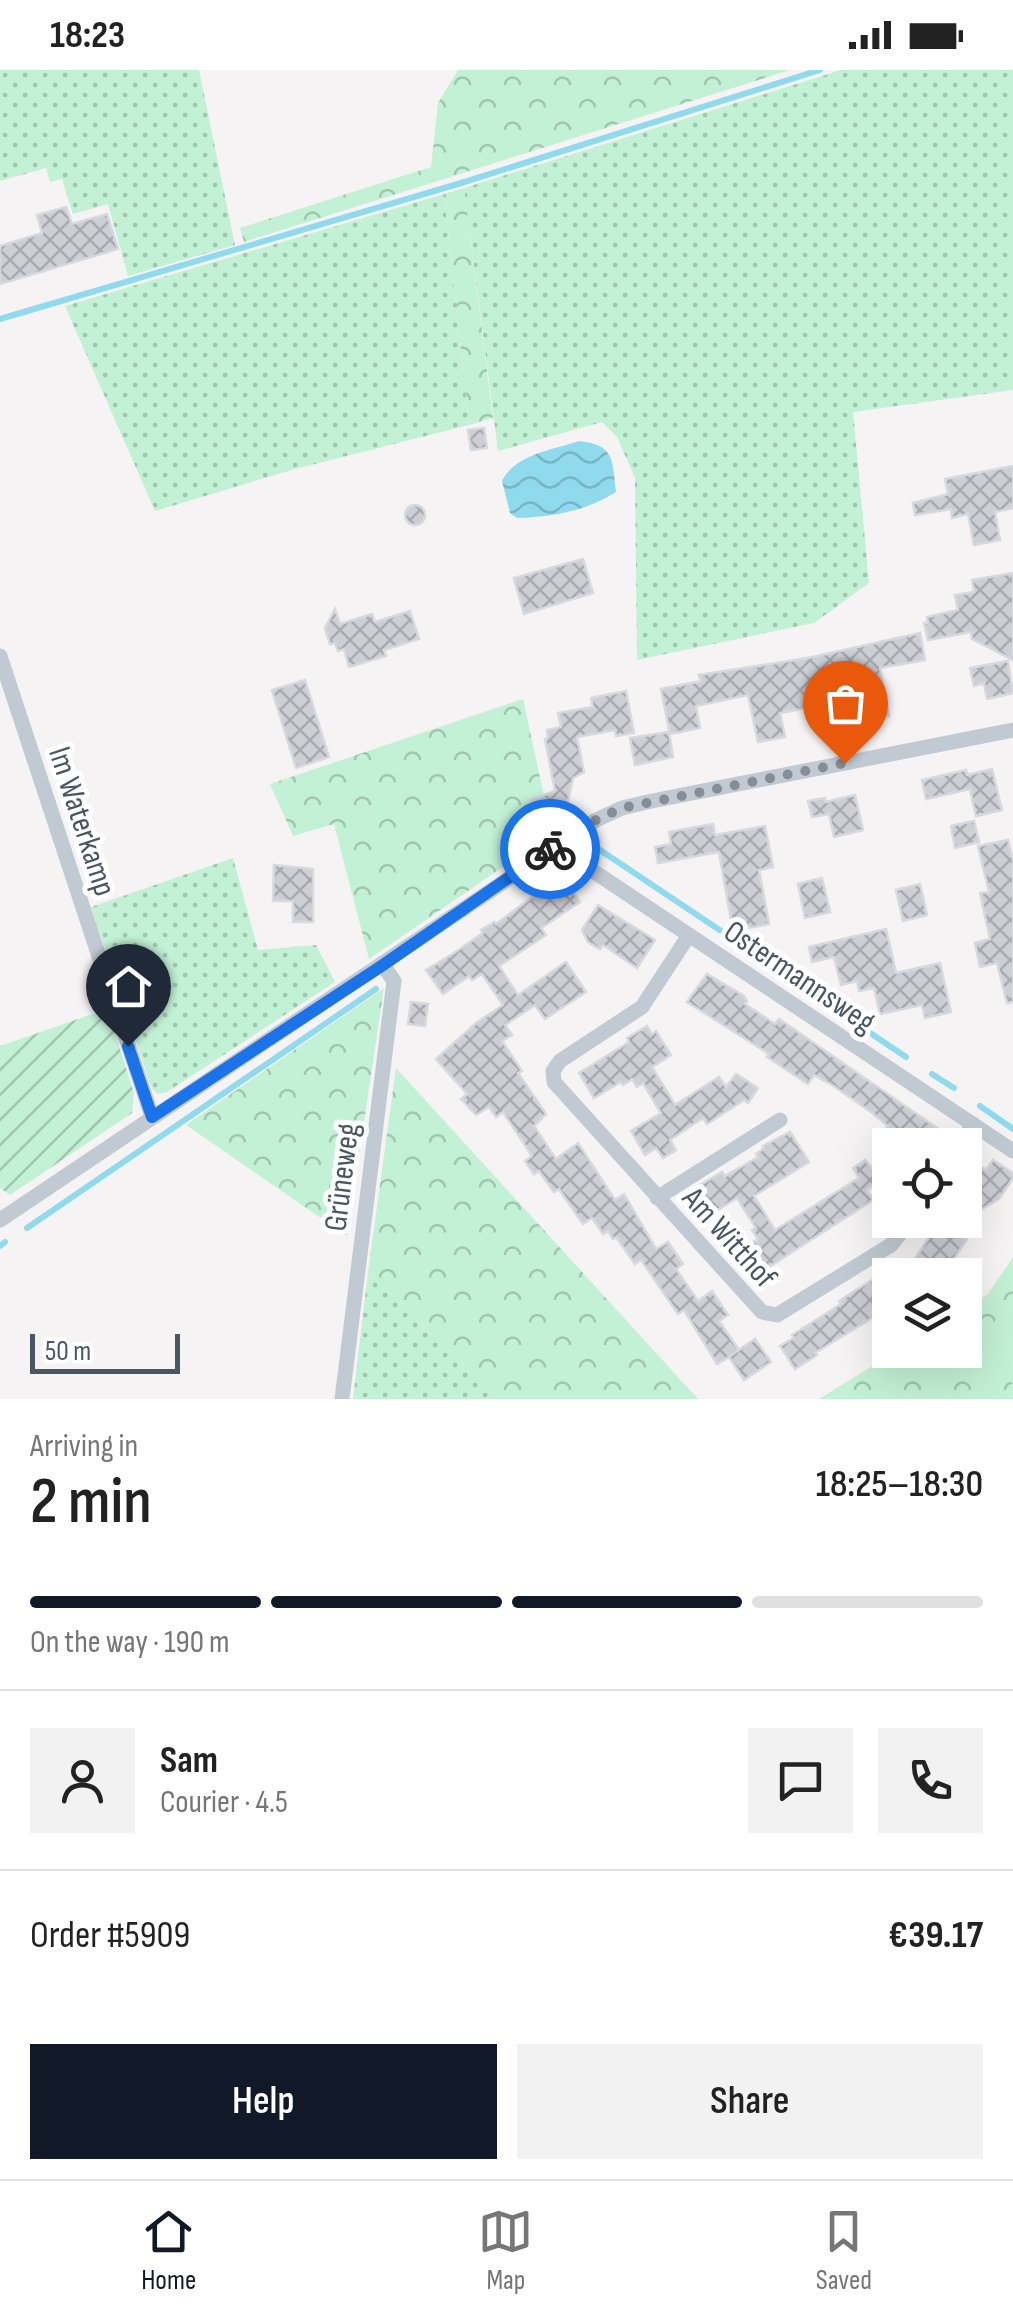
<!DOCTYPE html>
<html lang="en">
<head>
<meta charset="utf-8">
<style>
  :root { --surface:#fff; --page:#f2f2f2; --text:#222; --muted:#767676; --line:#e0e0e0; --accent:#111827 }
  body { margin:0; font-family:"Sofia Sans Condensed",sans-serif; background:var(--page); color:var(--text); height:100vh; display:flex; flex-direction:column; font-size:38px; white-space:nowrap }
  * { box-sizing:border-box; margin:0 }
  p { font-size:32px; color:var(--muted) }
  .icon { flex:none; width:55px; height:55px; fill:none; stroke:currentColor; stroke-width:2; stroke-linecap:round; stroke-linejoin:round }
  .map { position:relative; height:1329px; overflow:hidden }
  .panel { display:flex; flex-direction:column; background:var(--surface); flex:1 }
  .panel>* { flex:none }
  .tools { position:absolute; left:872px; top:1058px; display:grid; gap:20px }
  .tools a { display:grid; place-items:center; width:110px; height:110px; border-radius:0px; background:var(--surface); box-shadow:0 10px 40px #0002; font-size:50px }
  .scale { position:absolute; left:30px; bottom:25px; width:150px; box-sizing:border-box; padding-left:10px; border:5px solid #4a5661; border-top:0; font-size:28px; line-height:35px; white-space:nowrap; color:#4a5661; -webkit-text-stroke:8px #fff; paint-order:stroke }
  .pin { position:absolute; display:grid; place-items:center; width:85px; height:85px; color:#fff; margin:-102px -42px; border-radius:50% 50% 50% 0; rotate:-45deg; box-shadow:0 0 10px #0007 }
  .pin .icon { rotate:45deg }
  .courier { position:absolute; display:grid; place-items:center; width:100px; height:100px; margin:-50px; border:8px solid #1a73e8; border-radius:50%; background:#fff; color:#222; box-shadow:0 2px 12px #0007 }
  .head em { font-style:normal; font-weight:600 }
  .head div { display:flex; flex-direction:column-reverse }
  .head { display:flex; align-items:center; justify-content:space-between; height:170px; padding:0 30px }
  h1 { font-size:65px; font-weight:600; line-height:75px }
  .bar { display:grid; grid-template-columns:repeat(4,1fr); gap:15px 10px; align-content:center; height:120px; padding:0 30px }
  .bar i { height:12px; border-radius:8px; background:var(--line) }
  .bar .selected { background:var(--accent) }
  .bar p { grid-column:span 4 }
  .line { display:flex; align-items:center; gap:25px; padding:0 30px; border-top:2px solid var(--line) }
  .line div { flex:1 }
  .round { display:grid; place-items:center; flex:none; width:105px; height:105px; border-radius:0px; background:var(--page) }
  .button { display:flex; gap:20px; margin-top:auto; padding:20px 30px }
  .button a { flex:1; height:115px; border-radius:0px; background:var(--accent); color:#fff; font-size:40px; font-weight:600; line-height:115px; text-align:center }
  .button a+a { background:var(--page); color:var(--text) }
  .status { display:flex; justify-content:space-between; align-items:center; height:70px; padding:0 50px; background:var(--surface); direction:ltr }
  .status svg { height:28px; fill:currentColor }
  .tab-bar { display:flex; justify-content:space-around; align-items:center; height:140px; border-top:2px solid var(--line); background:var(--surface); font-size:28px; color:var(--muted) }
  .tab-bar a { display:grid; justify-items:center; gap:5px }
  .tab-bar .selected { color:var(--accent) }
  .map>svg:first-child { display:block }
</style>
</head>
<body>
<div class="status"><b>18:23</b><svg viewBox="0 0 49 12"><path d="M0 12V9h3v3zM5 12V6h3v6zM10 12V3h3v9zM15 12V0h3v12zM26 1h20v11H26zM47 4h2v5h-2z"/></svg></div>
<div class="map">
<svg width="1013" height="1329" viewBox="0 0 1013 1329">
  <defs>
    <pattern id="grass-dots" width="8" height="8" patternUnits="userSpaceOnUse" patternTransform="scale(2.5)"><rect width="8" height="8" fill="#c3f1d5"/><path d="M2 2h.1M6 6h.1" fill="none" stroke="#a0c6b0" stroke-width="1.8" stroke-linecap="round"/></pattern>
    <pattern id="forest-crowns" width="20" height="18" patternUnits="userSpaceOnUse" patternTransform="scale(2.5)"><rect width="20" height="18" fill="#c3f1d5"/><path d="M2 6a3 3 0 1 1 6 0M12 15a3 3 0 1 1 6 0" fill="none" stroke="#a0c6b0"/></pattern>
    <pattern id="garden-furrows" width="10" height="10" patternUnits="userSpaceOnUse" patternTransform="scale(2.5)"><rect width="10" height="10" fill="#c3f1d5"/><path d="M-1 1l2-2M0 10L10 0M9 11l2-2" fill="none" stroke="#a0c6b0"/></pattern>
    <pattern id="water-waves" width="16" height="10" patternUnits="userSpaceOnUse" patternTransform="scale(2.5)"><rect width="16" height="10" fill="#90daee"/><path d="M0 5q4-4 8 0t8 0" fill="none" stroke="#78b4c4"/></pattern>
    <pattern id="building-cross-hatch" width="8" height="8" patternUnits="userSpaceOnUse" patternTransform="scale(2.5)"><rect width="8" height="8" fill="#cdcfd5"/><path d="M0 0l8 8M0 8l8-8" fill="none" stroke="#a8abb0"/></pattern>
  </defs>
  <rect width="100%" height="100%" fill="#f5f3f3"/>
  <g fill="url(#grass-dots)">
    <path d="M0,0h199l36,175 -107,31 -20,-72 -35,10 -11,-35 -12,3 -4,-14 -46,13z"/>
    <path d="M841,0h172v320l-160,22 16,171 -55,40 -177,37 -2,-182 -18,-41 -15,-15 -104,29 -34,-263z"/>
    <path d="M444,124l25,231 -174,44 -140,42 -90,-205z"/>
    <path d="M233,788l25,92 58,-5 19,37 -168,110 -9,2 -6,-5 -61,-182z"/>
    <path d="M368,1202l131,127h-146z"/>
  </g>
  <g fill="url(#forest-crowns)">
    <path d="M458,0h332l-546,172 -4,-14 191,-61 7,-64z"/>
    <path d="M464,118l29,230 -24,7 -25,-231z"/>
    <path d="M523,629l29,134 -183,126 -35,-135 -41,12 -23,-52z"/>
    <path d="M384,918l-37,248 -161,-111z"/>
    <path d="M396,998l302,331h-199l-131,-127z"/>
    <path d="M1013,1187v142h-194l79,-49h67v-41l23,-15z"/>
  </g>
  <path fill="url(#garden-furrows)" d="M107,939l27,84 -2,20 -122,82 -10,-7v-142z"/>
  <path fill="#c3f1d5" d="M1013,1225v89l-42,-29z"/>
  <path fill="url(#water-waves)" d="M579,371c37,4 33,20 37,51 -30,19 -63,25 -99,26l-7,-5 -8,-32c13,-27 51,-31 77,-40z"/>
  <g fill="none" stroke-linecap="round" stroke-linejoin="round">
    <g stroke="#90daee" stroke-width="6">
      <path d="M0,249l458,-135 362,-114"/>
      <path d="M597,778l133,89"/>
      <path d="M772,896l33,22"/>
      <path d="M830,936l76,51"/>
      <path d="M932,1004l22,14"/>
      <path d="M980,1036l33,23"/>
      <path d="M27,1158l349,-239"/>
      <path d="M0,1176l5,-4"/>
    </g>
  </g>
  <g fill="url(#building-cross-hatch)" stroke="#d7d9de" stroke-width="2.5">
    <path d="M66,137l6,17 35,-10 11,35 -118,35v-38l42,-13 -5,-18z"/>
    <path d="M484,358l3,20 -16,2 -3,-20z"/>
    <path d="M1013,396v42l-18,4 5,28 -26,5 -6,-31 -16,4 -1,-9 -36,6 -2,-12 35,-9 -3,-15z"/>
    <circle cx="415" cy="445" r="10"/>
    <path d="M583,489l10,34 -69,21 -10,-36z"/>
    <path d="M1013,503v87l-41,-21 -1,-7 -43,8 -4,-17h4l-1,-6 31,-7 -3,-15 19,-3 -2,-12z"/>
    <path d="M335,539l5,15 32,-10 3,8 35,-11 9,28 -35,11 2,6 -37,11 -5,-18 -6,2 -3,-8 -5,1 -5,-16z"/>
    <path d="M920,563l5,27 -45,8 9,48 -19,3 -9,-46 -47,11 4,22 -38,7 5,24 -27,5 -10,-47 -52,11 4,22 -30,6 -9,-45 40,-8 -2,-6 109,-17z"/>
    <path d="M1008,591l5,32 -26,6 -3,-16 -10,3 -4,-18z"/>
    <path d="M305,610l24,77 -33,11 -24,-78z"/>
    <path d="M626,621l8,42 -18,3 -1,-6 -38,7 7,35 -11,6 -11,49 -4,-20 -27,-7 24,-9 -10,-52 3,-1 -1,-8 14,-3 -3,-14 35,-6 -2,-9z"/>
    <path d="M669,662l4,25 -38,8 -5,-27z"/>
    <path d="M992,699l10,41 -26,6 -6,-27 -44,10 -4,-19 44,-10 1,5z"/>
    <path d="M855,725l8,35 -29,7 -5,-23 -17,3 -4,-16 17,-3 1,4z"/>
    <path d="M974,751l5,21 -24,6 -4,-22z"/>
    <path d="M713,754l2,11 50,-9 8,41 -14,3 10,54 -36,7 -14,-79 -61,11 -3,-16 16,-3 -2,-12z"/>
    <path d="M1008,770l5,20v142l-6,1 -10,-40 -17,4 -5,-24 15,-4 -10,-46 9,-1 -11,-46z"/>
    <path d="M274,795l39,4v53h-20v-21h-20z"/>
    <path d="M562,805l18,27 -39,26 5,7 -47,31 19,29 48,-33 20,30 -41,27 -10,-14 -30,20 7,10 -10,6 20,30 -4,2 28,41 -12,12 22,33 22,-16 37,57 9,-6 32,55 12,-7 15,22 -7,5 22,32 14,-10 16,24 -9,6 20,29 -9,6 25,-17 16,23 -27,18 -15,-23 -12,7 -33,-54 -6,4 -37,-54 -6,4 -19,-27 -3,2 -5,-8 -5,3 -11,-16 -9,6 -24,-35 -5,3 -15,-21 -5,3 -9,-13 7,-5 -29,-44 -7,5 -7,-10 -13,8 -15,-16 6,-5 -31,-35 40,-36 27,-18 -21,-31 -10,6 -3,-4 -26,18 -17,-24 28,-17 29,-20 -2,-3 13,-8 2,2z"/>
    <path d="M822,808l8,34 -25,6 -7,-34z"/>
    <path d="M920,814l7,31 -24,6 -7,-31z"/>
    <path d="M598,835l57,35 -18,28 -34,-23 -3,4 -12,-7 -6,-12z"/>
    <path d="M886,859l10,44 44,-10 11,49 -26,6 -3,-13 -42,9 -6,-26 -15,3 -2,-10 -16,4 -7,-28 -22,5 -3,-15z"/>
    <path d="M707,904l37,22 3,5 -2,3 30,20 4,-5 161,111 -10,15h-22l-23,-15 3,-4 -17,-14 -39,-27 -18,-10 -6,9 -41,-27 2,-3 -82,-52z"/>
    <path d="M411,932l17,2 -3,22 -17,-2z"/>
    <path d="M647,956l5,8 4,-3 15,24 -19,12 23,38 44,-28 7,10 10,-13 22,14 -10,15 -4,-3 -37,24 -4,-6 -33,22 6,10 -13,8 -7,-10 -11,7 -14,-24 30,-18 -18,-30 -6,4 -5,-8 -9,6 -2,-3 -27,16 -15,-25 44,-27 6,-4 -2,-4z"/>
    <path d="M790,1062l19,30 -55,34 21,34 84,-52 -6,-10 12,-8 8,9 15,-9 2,15 -23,15 6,10 -118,76 -16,-26 19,-11 -6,-9 4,-2 -19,-30 -34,21 -16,-26 35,-21 3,4 33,-19 -2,-3 8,-6 -1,-2z"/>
    <path d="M993,1090l20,13v5l-14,21 -34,20v-41l10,-16 11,8z"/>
    <path d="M940,1151l27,18 -24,36h-39z"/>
    <path d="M880,1205l10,15v17l-75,46 2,2 -22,14 -15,-23 14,-8 -2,-3 49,-31 -2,-3z"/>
  </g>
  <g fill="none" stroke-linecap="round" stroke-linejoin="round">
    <g stroke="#c1cad2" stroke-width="15">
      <path d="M0,586l152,461"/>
      <path d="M560,772l9,13 444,296"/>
      <path d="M689,865l-47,72 -82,54 -7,10 1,11 208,230 15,3 114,-70 20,-25"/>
      <path d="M960,1075l13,-21"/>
      <path d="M657,1128l123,-78"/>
      <path d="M0,1150l596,-400 26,-12 30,-7 361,-71"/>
      <path d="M342,1329l52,-418 -11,-16"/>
    </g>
  </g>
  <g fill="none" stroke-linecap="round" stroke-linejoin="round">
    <path stroke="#868d94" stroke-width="10" stroke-dasharray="0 18" d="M550,779l46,-29 26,-12 223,-45"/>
    <path stroke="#1a73e8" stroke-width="12" d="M128,976l24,71 231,-152 167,-116"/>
  </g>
  <g text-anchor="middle" stroke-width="10" stroke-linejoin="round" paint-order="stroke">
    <g font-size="32" fill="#4a5661" stroke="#fff">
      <text transform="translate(83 751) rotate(72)" y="11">Im Waterkamp</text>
      <text transform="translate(800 906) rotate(34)" y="11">Ostermannsweg</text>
      <text transform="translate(341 1107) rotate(-83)" y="11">Grüneweg</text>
      <text transform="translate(730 1167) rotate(48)" y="11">Am Witthof</text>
    </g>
  </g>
</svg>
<div class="tools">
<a><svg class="icon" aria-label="locate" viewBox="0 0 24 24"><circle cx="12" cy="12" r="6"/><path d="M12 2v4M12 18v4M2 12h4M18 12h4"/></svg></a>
<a><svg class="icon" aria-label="layers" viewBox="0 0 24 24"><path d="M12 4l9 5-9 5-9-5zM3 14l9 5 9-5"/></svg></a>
</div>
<div class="scale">50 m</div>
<div class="pin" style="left:845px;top:693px;background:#ea580c"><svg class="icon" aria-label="bag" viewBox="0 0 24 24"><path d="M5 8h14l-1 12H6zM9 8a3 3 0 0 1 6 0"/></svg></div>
<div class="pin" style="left:128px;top:976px;background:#1f2937"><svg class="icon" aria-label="home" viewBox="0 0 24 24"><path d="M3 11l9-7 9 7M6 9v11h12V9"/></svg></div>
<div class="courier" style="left:550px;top:779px"><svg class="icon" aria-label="bike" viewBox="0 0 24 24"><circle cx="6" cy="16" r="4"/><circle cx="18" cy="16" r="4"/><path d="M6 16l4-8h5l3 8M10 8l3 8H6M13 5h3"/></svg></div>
</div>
<section class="panel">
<div class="head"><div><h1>2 min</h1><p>Arriving in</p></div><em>18:25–18:30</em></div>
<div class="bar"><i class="selected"></i><i class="selected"></i><i class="selected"></i><i></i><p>On the way · 190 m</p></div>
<div class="line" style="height:180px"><a class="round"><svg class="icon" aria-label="person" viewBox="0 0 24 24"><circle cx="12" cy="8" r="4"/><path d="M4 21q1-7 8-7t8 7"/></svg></a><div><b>Sam</b><p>Courier · 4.5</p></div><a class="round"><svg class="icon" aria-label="chat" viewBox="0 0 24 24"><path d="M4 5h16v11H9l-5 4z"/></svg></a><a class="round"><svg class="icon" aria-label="phone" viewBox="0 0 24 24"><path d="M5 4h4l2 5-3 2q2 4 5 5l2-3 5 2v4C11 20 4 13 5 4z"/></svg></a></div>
<div class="line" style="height:130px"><div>Order #5909</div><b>€39.17</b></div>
<div class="button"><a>Help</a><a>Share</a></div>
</section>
<nav class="tab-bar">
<a class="selected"><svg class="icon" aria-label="home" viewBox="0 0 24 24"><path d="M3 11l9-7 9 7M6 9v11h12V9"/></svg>Home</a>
<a><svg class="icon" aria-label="map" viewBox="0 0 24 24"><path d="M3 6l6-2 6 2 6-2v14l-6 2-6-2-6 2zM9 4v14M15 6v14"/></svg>Map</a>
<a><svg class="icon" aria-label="saved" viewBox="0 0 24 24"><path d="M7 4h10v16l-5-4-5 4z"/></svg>Saved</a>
</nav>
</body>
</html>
